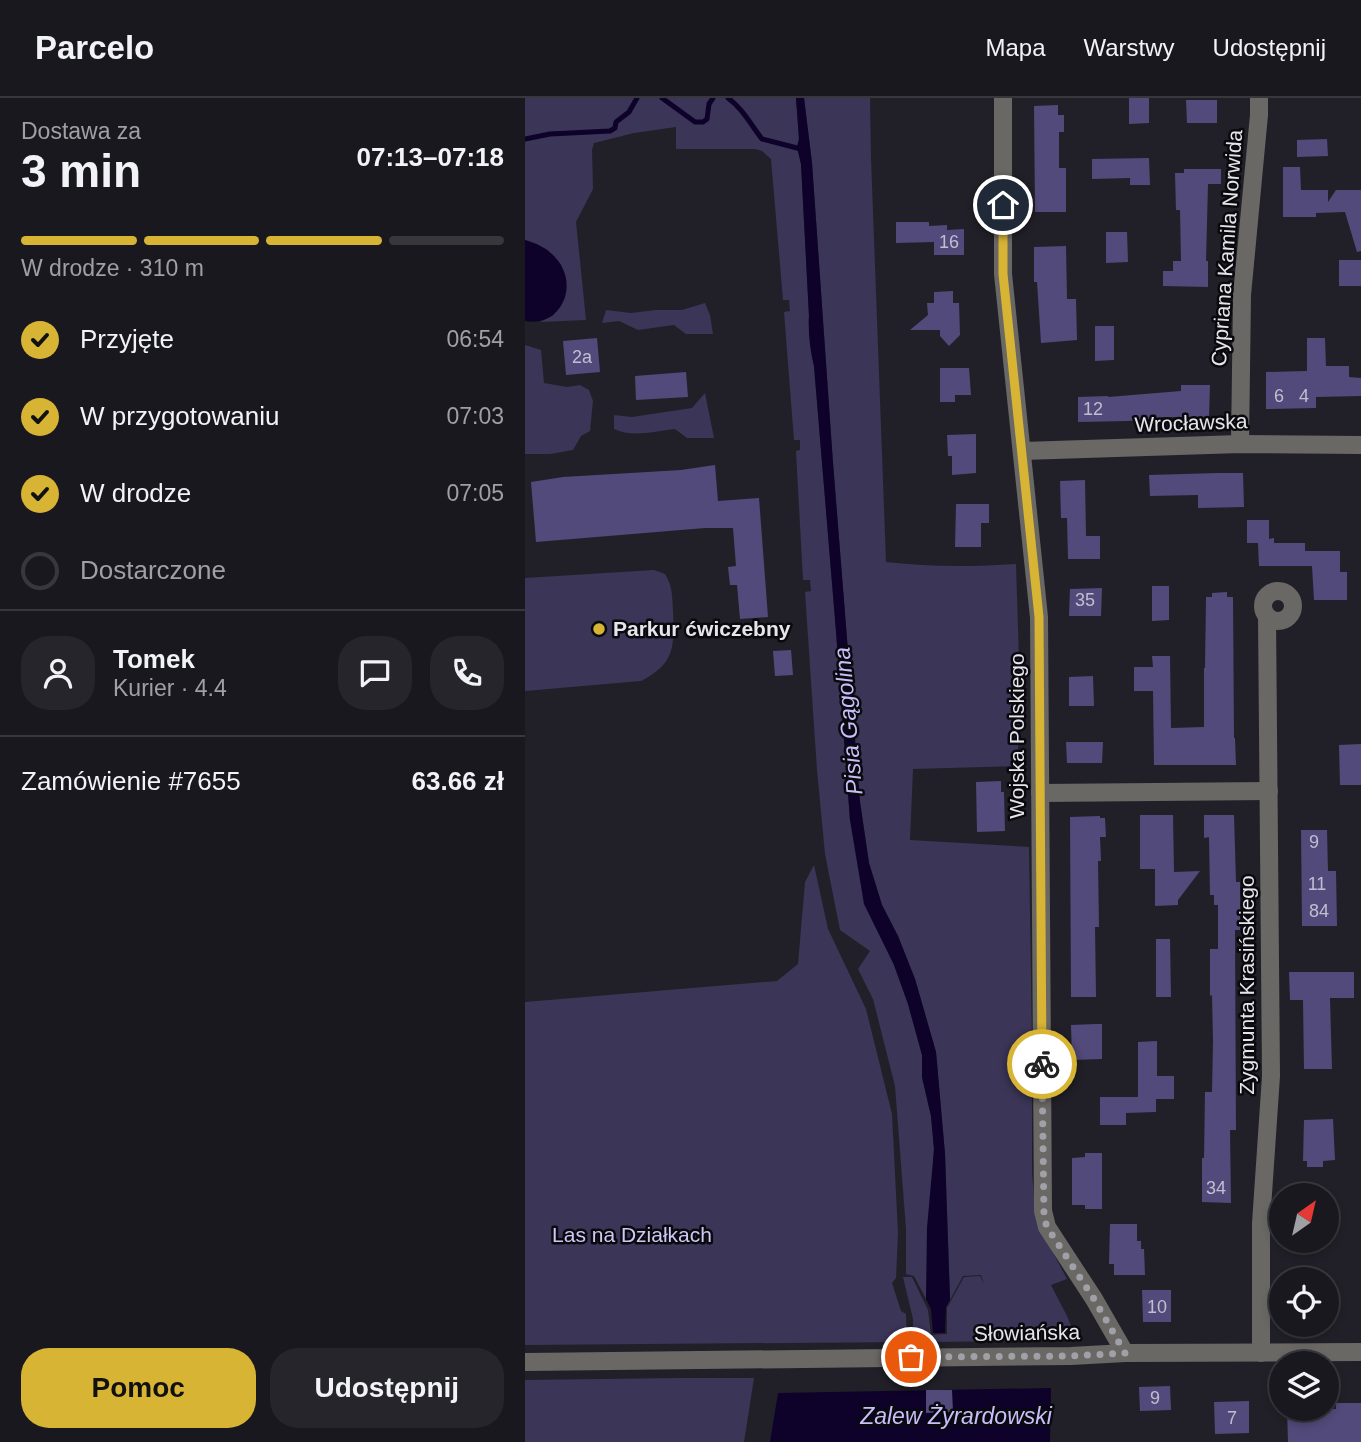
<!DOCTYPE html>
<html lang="pl">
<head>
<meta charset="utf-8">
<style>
  :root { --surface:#19181e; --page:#26252b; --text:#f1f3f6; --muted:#9fa0a4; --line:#37373c; --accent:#d8b434 }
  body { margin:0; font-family:Helvetica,sans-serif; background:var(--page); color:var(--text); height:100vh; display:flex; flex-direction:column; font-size:26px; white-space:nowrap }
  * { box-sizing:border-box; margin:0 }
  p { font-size:23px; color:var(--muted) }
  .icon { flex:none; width:38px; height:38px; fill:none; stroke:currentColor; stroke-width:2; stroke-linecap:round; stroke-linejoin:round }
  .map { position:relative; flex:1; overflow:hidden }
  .sheet { display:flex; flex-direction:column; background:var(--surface); width:525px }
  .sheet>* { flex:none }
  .needle { width:46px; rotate:34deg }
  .fabs { position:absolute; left:744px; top:1085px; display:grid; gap:14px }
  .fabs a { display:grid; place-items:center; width:70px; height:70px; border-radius:50%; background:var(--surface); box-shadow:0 4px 10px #0003,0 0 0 2px var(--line); font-size:35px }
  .pin { position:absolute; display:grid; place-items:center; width:60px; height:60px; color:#fff; margin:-30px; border:4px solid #fff; border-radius:50%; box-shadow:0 2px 7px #0007 }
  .courier { position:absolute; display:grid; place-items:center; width:70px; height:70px; margin:-35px; border:5px solid #d8b434; border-radius:50%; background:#fff; color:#222; box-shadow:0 2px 9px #0007 }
  .summary em { font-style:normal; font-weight:700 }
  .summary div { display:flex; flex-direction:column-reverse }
  .summary { display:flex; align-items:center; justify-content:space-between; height:119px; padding:0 21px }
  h1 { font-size:46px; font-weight:700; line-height:52px }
  .bar { display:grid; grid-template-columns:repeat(4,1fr); gap:10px 7px; align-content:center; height:84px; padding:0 21px }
  .bar i { height:9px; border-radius:5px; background:var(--line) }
  .bar .selected { background:var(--accent) }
  .bar p { grid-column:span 4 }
  .line { display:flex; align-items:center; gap:18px; padding:0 21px; border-top:2px solid var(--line) }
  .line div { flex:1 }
  .round { display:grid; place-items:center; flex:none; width:74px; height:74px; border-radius:28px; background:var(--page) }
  ol { padding:0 21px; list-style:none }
  li { display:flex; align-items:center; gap:21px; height:77px }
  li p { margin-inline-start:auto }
  li .icon { padding:7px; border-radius:50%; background:var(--accent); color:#111; stroke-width:4 }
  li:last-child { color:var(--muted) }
  li i { width:38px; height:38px; border:4px solid var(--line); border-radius:50% }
  .cta { display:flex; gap:14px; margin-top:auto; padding:14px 21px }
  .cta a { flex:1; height:80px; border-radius:28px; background:var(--accent); color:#111; font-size:28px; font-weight:700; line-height:80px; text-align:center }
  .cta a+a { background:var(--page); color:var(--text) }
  header { display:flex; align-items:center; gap:42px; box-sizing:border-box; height:98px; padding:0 35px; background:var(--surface); border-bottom:2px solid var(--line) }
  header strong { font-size:33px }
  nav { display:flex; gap:38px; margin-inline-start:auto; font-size:24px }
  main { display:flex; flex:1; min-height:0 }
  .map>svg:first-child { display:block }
</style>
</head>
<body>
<header>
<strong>Parcelo</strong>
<nav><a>Mapa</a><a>Warstwy</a><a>Udostępnij</a></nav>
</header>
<main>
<section class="sheet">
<div class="summary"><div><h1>3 min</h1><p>Dostawa za</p></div><em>07:13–07:18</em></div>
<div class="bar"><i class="selected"></i><i class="selected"></i><i class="selected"></i><i></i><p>W drodze · 310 m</p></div>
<ol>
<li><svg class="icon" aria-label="check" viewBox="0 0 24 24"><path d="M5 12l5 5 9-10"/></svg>Przyjęte<p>06:54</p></li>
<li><svg class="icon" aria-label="check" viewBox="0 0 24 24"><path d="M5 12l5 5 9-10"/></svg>W przygotowaniu<p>07:03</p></li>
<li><svg class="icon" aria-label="check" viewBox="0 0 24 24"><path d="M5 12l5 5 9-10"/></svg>W drodze<p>07:05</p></li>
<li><i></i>Dostarczone</li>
</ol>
<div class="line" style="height:126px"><a class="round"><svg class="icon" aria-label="person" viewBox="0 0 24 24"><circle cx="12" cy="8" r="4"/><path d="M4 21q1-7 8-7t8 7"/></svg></a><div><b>Tomek</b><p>Kurier · 4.4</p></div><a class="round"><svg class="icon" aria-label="chat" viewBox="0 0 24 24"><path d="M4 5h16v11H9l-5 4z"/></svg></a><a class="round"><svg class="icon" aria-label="phone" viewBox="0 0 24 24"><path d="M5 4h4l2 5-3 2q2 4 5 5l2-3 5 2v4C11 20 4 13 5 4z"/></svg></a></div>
<div class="line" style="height:91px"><div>Zamówienie #7655</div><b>63.66 zł</b></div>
<div class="cta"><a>Pomoc</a><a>Udostępnij</a></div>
</section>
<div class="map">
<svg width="836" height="1344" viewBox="0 0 836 1344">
  <rect width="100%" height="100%" fill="#212028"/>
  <g fill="#3b3557">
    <path d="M0,0h271l3,41 -2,8 4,17 8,152c-1,11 1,15 2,25 1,8 1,16 3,25l22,265 14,189 44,145 14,39 14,51v22l9,39 3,33 -8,150 -12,-23 -8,-2v-45l-11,-143 -22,-87 -15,-30 12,-18 -30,-21 -15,-76 -8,-84 -12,-178 6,-1 -1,-11h-7l-7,-129 4,-1v-10h-6l-10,-128 6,-1 -1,-11h-6l-12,-141 -9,-8 -7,-2h-79v-22l-42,6 -40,10 -2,7 1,39 -17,33 10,98 -46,2 14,-7 1,-58 -9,-8 -21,-9z"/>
    <path d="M279,0h66l1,60 15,404c43,5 86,5 130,2l3,97 -1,105 -105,3 -3,71 119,7 3,197v128l4,49 31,58 -16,6 16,31 10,25 -164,1v-23l-10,-42h9l16,33 3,25 16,-1v-26l17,-31 16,-1 4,8 -3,-9 -18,1 -13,24 -5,-146 -9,-102 -21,-73 -17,-43 -16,-31 -13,-42 -9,-61 -27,-339 -21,-300z"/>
    <path d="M180,205l5,12 3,19h-27l-12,-9 -36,5 -19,-9 -17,2 4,-13 25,3 25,-3h26z"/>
    <path d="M0,247l16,5 3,33 23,4 13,-2 9,5 4,11 -3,30 -9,5 -8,14 -23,4h-25z"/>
    <path d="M180,295l9,45h-27l-12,-9c-20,2 -43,9 -61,0v-14l18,2 60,-9z"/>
    <path d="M129,472l11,4c8,13 7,22 8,37 1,35 3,52 -32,70l-116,10v-113z"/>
    <path d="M289,767l14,64 38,80 26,105 6,119 -2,45 -4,5 9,28 5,3 1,28 -382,3v-343l252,-21 21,-17 7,-82z"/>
    <path d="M154,1280h75l-10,64h-219v-62z"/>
  </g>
  <g fill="#0e022a">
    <path d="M271,0h8l8,65 21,300 27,339 9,61 13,42 16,31 17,43 21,73 9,102 5,146 -4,7 -1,26h-12l-2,-24 -5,-10 1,-71 7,-79 -3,-33 -9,-39v-22l-14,-51 -14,-39 -30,-61 -14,-84 -14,-189 -22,-265c-4,-16 -6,-33 -5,-50l-8,-152 -4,-17 2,-8z"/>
    <path d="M0,142c15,4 28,12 36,25 16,28 -4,62 -36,56z"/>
    <path d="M526,1290l-1,54h-280l8,-49z"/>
  </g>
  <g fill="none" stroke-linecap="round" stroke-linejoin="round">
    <g stroke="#0e022a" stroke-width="5">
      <path d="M137,0l33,24h8l4,-3 2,-15 4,-6"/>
      <path d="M203,0c15,11 23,27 34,41l39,10"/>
      <path d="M0,41l25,-5 60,-3 5,-3 1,-6 13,-10 8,-14"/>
    </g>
  </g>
  <g fill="#524a7a">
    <path d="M604,0h20v25l-20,1z"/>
    <path d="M661,2h31v23h-30z"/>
    <path d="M533,7v10h6v17h-5v36h7v44h-31l-1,-106z"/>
    <path d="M802,41l1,17 -31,1v-17z"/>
    <path d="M624,60l1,27h-20v-7l-38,1v-20z"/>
    <path d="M758,69h17l1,23h27v12l8,-12h25v61l-4,1 -12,-40 -29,1v4h-33z"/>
    <path d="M659,71h37v15h-13l-2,77h2v26l-45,-1v-15h10v-10h8l-1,-51h-4l-1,-37h9z"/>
    <path d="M371,124h33v4l18,-1v5l17,-1v26h-30v-13l-38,1z"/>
    <path d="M581,134h21l1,30 -22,1z"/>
    <path d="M541,148l1,53h9l1,41 -36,3 -4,-61h-3v-35z"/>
    <rect x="814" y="162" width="22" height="26"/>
    <path d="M428,193v12h6l1,32 -11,11 -9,-10v-6h-30l18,-15 -1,-12h7v-11z"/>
    <path d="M570,228h19v34l-19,1z"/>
    <path d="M72,240l3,34 -34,3 -3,-34z"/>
    <path d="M782,240h18l1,28h23v11l12,1v18l-45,1v11l-50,1v-37l41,-1z"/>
    <path d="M415,270h29l2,27h-16v7h-15z"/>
    <path d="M161,274l2,25 -52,3 -1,-24z"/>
    <path d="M656,287h29l-1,32h-48v2l-34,2 -49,1v-25l30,-1v1l73,-6z"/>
    <path d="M451,336v39l-24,2v-19h-4l-1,-21z"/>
    <path d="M190,367l3,36 41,-3 9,119 -28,2 -3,-34h-7l-2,-18 8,-1 -3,-38h-28l-169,14 -5,-60 32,-5 118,-7z"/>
    <path d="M693,375h25l1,34 -46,1v-13l-48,1 -1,-21z"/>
    <path d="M560,382l1,56h14v23h-32l-1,-41h-6l-1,-37z"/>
    <path d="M431,406h33v19h-8v24h-26z"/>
    <path d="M722,422h22v19l5,-1v5h31v8h35v21h7v28h-33l-2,-34h-53l-1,-23h-11z"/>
    <path d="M627,488h17v34l-17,1z"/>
    <path d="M577,490l-1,28h-32l1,-27z"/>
    <path d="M702,494v5h6l1,141h1l1,27h-82l-1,-74h-19v-24h19l-1,-11h18l1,72 33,-1v-59h1l1,-71h6v-4z"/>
    <path d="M266,552l2,25 -18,1 -2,-25z"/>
    <path d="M568,578l1,30h-25v-29z"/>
    <path d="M541,644h37l-1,21h-35z"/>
    <path d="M836,646v41h-21l-1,-40z"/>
    <path d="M476,683v11h3l1,39 -28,1 -1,-50z"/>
    <path d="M615,717h33l1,57 26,-1 -22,29v5l-23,1v-37h-15z"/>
    <path d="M679,717h30l2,67h4v48h-5l1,200h-6l1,73 -29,-1v-44h2l1,-66h7l1,-51 -1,-46 -2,1v-47h8v-44h-4v-10h-4l-1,-58 -5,1z"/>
    <path d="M575,718v2h5l1,19h-6l1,24h-3l1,66h-4l1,70h-25l-1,-180z"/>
    <path d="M776,732h26l1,41h8l1,55h-35z"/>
    <path d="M631,841h14l1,58h-15z"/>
    <path d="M764,874h65v26h-24l2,71h-28l-1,-69h-13z"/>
    <path d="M571,926h6v35l-30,1 -1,-35z"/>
    <path d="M632,943v35h17v23h-18v13l-30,1v12h-26v-28h38v-55z"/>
    <path d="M808,1021l2,41 -12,1v6h-16v-6h-4l1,-41z"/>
    <path d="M560,1055h17v56h-17v-4h-13v-47l13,-1z"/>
    <path d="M585,1126h27v17h4v8h3l1,26h-31v-11h-5z"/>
    <path d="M617,1192h29v32h-28z"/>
    <path d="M645,1288l1,24 -31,1 -1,-24z"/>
    <path d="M401,1292h26l1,22 -27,1z"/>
    <path d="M724,1303v32l-34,1 -1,-32z"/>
    <path d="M811,1305h25v39h-73l-1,-33h49z"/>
  </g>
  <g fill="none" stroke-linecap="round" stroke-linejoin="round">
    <g stroke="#6a6864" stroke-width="18">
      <path d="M478,0v176l36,343 4,594 4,16 47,72 31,54"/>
      <path d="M715,346l2,-149 17,-180v-17"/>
      <path d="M498,353l217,-7 121,1"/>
      <circle cx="753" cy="508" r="15"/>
      <path d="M515,695l229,-2"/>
      <path d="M736,1255v-130l10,-147 -4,-460"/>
      <path d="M0,1264l546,-6 54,-3 236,-1"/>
    </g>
  </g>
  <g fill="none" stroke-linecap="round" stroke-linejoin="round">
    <path stroke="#a0a0a7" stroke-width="7" stroke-dasharray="0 12.6" d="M386,1259l160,-1 54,-3 -31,-54 -47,-72 -3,-9 -2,-154"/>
    <path stroke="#d8b434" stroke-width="9" d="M478,107v69l36,343 3,447"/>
  </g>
  <circle fill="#d8b434" stroke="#0a0a0e" stroke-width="2.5" cx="74" cy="531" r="7"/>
  <g text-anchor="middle" stroke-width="5" stroke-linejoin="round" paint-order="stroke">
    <g font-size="18" fill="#c0becf">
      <text x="424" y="150">16</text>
      <text x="57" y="265">2a</text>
      <text x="754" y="304">6</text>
      <text x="779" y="304">4</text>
      <text x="568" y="317">12</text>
      <text x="560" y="508">35</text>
      <text x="789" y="750">9</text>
      <text x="792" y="792">11</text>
      <text x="794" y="819">84</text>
      <text x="691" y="1096">34</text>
      <text x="632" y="1215">10</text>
      <text x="630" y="1306">9</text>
      <text x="707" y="1326">7</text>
    </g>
    <g font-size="21" fill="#e5e5eb" stroke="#0a0a0e">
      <text transform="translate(702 150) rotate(-86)" y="7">Cypriana Kamila Norwida</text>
      <text transform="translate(666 325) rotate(-2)" y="7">Wrocławska</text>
      <text transform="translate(492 638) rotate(-90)" y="7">Wojska Polskiego</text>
      <text transform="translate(722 887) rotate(-90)" y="7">Zygmunta Krasińskiego</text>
      <text transform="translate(502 1235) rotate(-1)" y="7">Słowiańska</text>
    </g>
    <g font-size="21" font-weight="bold" fill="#e5e5eb" stroke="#0a0a0e" text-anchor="start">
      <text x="88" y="538">Parkur ćwiczebny</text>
    </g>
    <g font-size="21" fill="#cdc8f6" stroke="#0a0a0e">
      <text x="107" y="1144">Las na Działkach</text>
    </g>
    <g font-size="23" font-style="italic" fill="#c7bffc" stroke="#0a0a0e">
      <text transform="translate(323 623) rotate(-95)" y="8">Pisia Gągolina</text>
      <text x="431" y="1326">Zalew Żyrardowski</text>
    </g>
  </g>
</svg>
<div class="fabs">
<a><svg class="needle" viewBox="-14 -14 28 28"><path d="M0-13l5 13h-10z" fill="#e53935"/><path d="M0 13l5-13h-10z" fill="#9fa0a4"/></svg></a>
<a><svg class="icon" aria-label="locate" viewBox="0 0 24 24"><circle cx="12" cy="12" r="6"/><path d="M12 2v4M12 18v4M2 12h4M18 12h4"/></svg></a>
<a><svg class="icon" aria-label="layers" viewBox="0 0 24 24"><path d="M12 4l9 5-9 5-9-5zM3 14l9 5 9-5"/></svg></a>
</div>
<div class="pin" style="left:386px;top:1259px;background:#ea580c"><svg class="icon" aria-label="bag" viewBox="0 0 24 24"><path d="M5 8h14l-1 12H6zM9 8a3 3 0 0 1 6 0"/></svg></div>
<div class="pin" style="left:478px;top:107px;background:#1f2937"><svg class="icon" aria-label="home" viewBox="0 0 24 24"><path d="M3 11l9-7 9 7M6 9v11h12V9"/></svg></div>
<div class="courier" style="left:517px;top:966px"><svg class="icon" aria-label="bike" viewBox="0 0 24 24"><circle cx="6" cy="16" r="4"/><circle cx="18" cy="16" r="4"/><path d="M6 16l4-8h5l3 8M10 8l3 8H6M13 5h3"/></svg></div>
</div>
</main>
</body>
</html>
